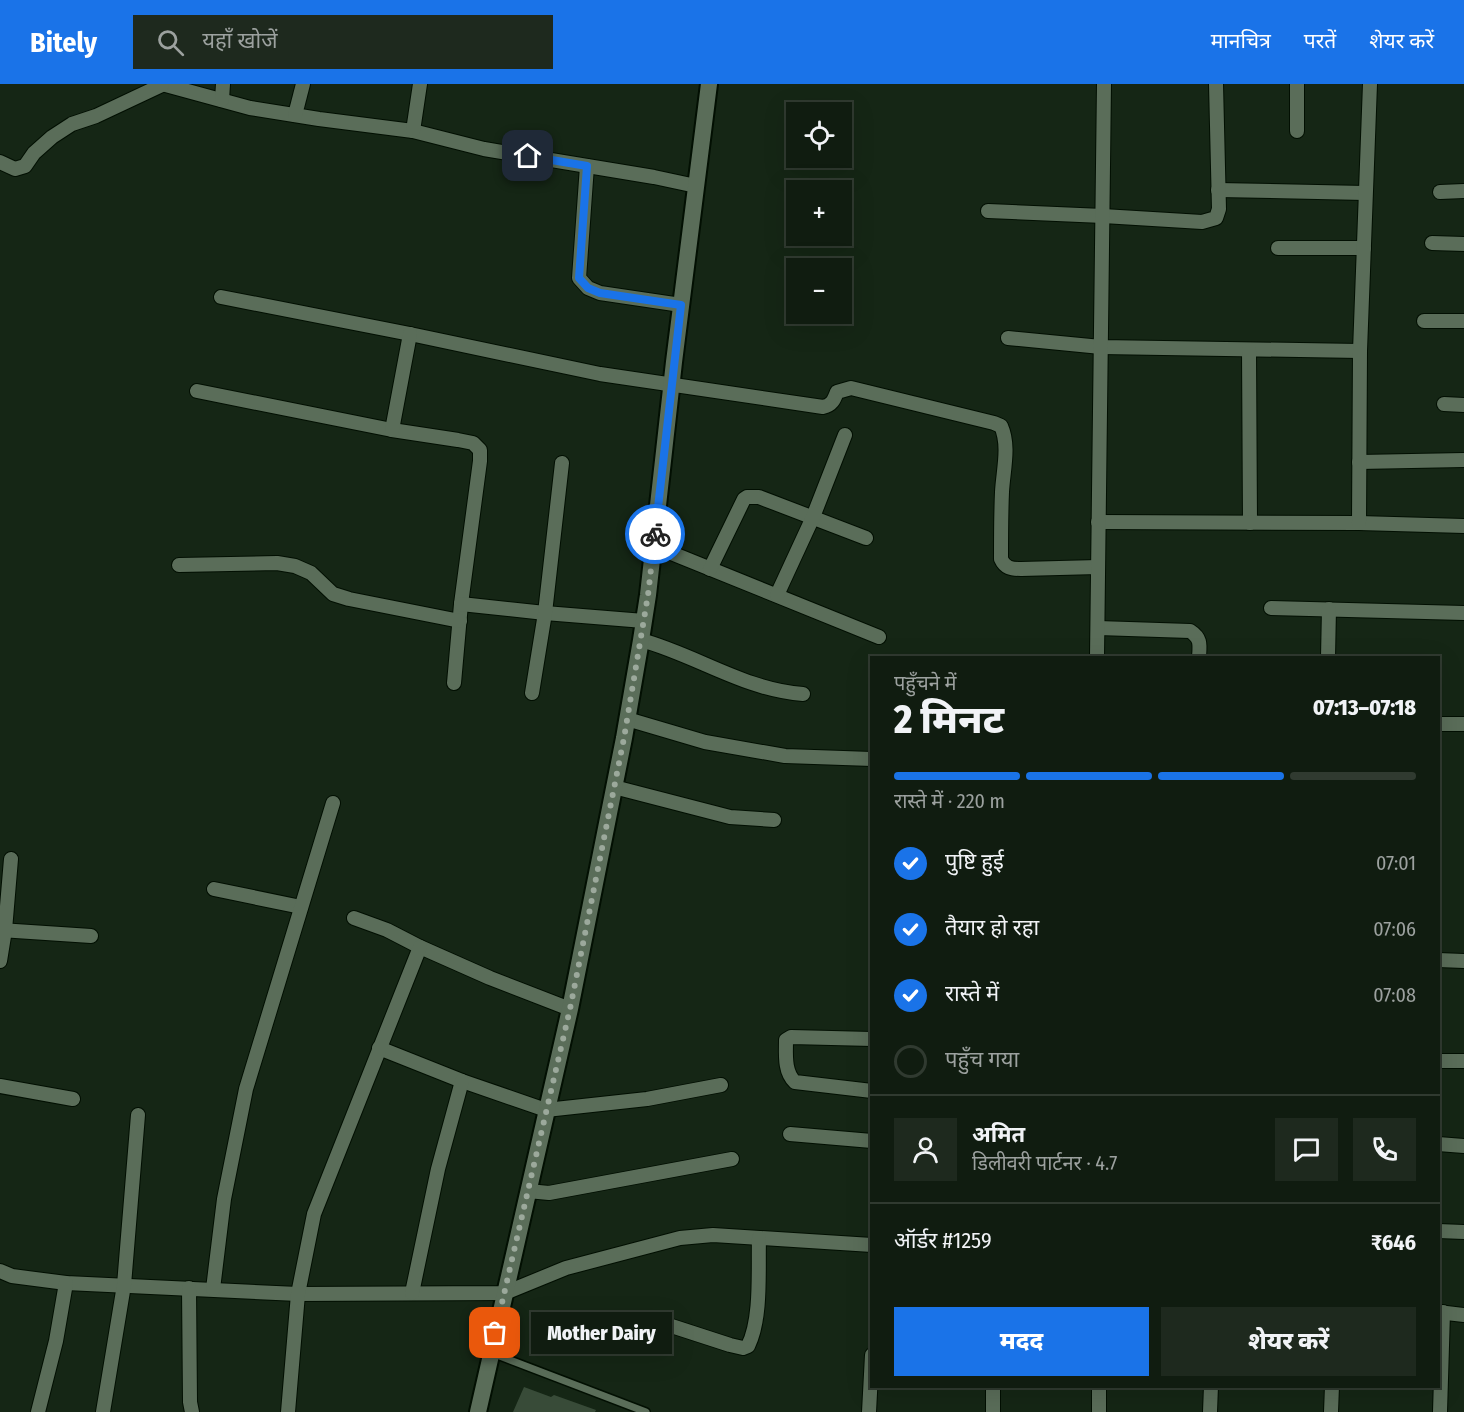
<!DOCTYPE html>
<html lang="hi">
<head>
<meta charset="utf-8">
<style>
  :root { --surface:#101c10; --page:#1e291e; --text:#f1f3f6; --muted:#9ca19f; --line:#303a30; --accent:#1a73e8 }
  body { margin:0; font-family:"Fira Sans Condensed","Noto Sans Devanagari",sans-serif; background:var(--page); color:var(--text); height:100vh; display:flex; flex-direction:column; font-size:22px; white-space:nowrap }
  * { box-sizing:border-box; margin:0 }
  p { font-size:20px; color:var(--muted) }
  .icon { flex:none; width:33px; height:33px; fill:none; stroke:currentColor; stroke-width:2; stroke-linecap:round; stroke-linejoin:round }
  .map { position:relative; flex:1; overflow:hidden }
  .side { position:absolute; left:870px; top:572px; width:570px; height:732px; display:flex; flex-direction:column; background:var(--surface); border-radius:0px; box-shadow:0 6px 24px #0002,0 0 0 2px var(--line) }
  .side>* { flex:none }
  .fabs { position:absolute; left:786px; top:18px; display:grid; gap:12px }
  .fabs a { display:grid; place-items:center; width:66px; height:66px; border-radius:0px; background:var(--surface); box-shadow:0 6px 24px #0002,0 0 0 2px var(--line); font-size:30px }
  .pin { position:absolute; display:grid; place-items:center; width:51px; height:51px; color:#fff; margin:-26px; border-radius:12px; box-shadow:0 3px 9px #0006 }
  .courier { position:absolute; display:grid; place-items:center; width:60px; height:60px; margin:-30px; border:4px solid #1a73e8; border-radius:50%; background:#fff; color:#222; box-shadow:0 2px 8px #0007 }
  .bubble { position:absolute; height:42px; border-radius:0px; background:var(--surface); box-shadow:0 6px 24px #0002,0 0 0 2px var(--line); font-size:20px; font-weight:800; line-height:42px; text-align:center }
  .head em { font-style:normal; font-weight:800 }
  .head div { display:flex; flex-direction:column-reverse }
  .head { display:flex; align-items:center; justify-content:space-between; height:102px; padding:0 24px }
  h1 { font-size:39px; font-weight:800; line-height:45px }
  .bar { display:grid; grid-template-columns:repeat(4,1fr); gap:9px 6px; align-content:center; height:72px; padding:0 24px }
  .bar i { height:8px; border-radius:4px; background:var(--line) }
  .bar .active { background:var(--accent) }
  .bar p { grid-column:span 4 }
  .line { display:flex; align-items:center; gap:15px; padding:0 24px; border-top:2px solid var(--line) }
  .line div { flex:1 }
  .round { display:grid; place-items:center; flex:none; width:63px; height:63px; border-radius:0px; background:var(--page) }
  ol { padding:0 24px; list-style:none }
  li { display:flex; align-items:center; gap:18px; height:66px }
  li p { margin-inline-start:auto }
  li .icon { padding:6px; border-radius:50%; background:var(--accent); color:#fff; stroke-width:4 }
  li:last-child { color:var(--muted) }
  li i { width:33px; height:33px; border:3px solid var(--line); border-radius:50% }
  .action { display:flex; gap:12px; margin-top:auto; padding:12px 24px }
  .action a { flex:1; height:69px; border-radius:0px; background:var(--accent); color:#fff; font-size:24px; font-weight:800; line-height:69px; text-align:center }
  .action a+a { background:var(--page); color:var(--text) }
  header { display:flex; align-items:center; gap:36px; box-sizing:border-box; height:84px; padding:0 30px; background:var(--accent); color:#fff }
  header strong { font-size:28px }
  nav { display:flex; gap:33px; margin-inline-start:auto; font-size:21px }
  .search { width:420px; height:54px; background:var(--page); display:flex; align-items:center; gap:15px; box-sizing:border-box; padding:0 21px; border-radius:0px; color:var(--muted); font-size:22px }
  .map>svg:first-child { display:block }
</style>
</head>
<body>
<header>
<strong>Bitely</strong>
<div class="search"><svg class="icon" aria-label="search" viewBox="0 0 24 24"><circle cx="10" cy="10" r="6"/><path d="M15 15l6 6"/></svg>यहाँ खोजें</div>
<nav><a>मानचित्र</a><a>परतें</a><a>शेयर करें</a></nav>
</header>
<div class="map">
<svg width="1464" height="1328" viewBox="0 0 1464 1328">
  <rect width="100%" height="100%" fill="#152615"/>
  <path fill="#384b38" d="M524,1303l27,10 3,-2 42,15 -1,2h-82z"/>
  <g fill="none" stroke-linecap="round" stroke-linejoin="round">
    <g stroke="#020f02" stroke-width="10">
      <path id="service" d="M492,1269l154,59"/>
    </g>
    <g stroke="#020f02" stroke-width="16">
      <g id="minor">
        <path d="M162,0l88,24 69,11 94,12 71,18 170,28 42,9"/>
        <path d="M1297,0v47"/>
        <path d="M222,16l1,-16"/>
        <path d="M295,31l8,-31"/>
        <path d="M413,47l7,-47"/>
        <path d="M0,78l15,7 10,-3 9,-13 18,-16 20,-13 24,-8 66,-31"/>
        <path d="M587,82l-8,112 9,10 12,5 81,12"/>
        <path d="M1218,106l147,3"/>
        <path d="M1440,108l24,-1"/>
        <path d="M988,127l115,5 99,6 14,-4 3,-9 -3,-125"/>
        <path d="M1432,159l32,1"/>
        <path d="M1278,164h86"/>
        <path d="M221,213l189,37 190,40 223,33c9,-2 11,-7 14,-15l14,-4 143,35 7,3c9,20 2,45 1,66 -1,22 -1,45 -1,67 4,9 10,10 20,10l77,-2"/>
        <path d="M1424,237h40"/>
        <path d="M1008,254l93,9 259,4"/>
        <path d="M1249,266l1,173"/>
        <path d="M197,307l195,39 66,10 15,3 7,7v11l-19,143 -7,79"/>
        <path d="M1444,320l20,1"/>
        <path d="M392,346l18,-96"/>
        <path d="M1359,378l105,-2"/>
        <path d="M1098,438l261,1 105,3"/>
        <path d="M1359,439l1,-172 10,-267"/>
        <path d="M654,462l225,91"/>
        <path d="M179,481l98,-2 18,3 16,7 22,21 16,5 111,22"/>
        <path d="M710,485l34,-70 3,-2h12l107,41"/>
        <path d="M777,511l36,-78 32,-82"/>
        <path d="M461,520l84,9 99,8"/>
        <path d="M1271,524l193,5"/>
        <path d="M1098,544l92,3c11,7 10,13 9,26"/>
        <path d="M641,556c55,15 104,50 162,54"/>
        <path d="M1097,573l7,-573"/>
        <path d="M1328,573l1,-48"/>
        <path d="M532,609l13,-80 17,-150"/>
        <path d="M627,635l78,23 80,14 87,3"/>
        <path d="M1438,640h26"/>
        <path d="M614,703l116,30 44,3"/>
        <path d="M214,805l87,18"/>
        <path d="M354,834l33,12 33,17 70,31 80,31"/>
        <path d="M0,846l91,6"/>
        <path d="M1438,876l26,1"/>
        <path d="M0,877l5,-31 6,-71"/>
        <path d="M872,955l-81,-2 -5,3c0,14 -2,32 9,42l77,9"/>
        <path d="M379,964l83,33 84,29 101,-11 74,-14"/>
        <path d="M1438,977h26"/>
        <path d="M0,1002l73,13"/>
        <path d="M790,1050l82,7"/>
        <path d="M1438,1060l26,2"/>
        <path d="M528,1107l21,2 183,-34"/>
        <path d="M1438,1147l26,1"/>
        <path d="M0,1187l12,5 54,7 232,11 207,-1 61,-25 114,-30 33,-3 159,10"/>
        <path d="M189,1204l1,114 2,10"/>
        <path d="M213,1205l11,-90 22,-110 87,-286"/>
        <path d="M412,1209l26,-124 24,-88"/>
        <path d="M1438,1228l26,3"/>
        <path d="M653,1236l77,25 13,3 5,-2c14,-28 10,-77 11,-108"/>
        <path d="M1099,1302v26"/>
        <path d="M38,1328l18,-71 10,-58"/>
        <path d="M103,1328l21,-127 14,-170"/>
        <path d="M288,1328l10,-118 16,-80 106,-267"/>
        <path d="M869,1328l3,-57"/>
        <path d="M993,1328v-26"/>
        <path d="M1210,1328l1,-26"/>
        <path d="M1331,1328l1,-26"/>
        <path d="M1440,1328l3,-100"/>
      </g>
    </g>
    <g stroke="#020f02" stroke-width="20">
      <path id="tertiary" d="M478,1328l92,-403 54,-271 17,-98 7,-45 26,-233 35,-278"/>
    </g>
    <use href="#service" stroke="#5a6d59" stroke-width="7"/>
    <use href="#minor" stroke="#5a6d59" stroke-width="14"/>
    <use href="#tertiary" stroke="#5a6d59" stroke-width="16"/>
  </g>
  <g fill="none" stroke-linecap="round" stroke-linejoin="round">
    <path stroke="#9ca99c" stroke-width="6" stroke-dasharray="0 10.8" d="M495,1249l75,-324 54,-271 24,-143 7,-61"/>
    <path stroke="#1a73e8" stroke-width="8" d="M528,72l59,10 -8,112 9,10 12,5 81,12 -26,229"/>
  </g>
</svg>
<div class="fabs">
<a><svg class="icon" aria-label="locate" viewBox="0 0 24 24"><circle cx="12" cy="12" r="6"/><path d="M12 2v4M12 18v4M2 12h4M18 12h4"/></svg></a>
<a>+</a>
<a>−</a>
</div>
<div class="pin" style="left:495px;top:1249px;background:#ea580c"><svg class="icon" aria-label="bag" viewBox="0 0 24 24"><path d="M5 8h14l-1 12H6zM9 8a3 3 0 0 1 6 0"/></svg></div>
<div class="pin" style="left:528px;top:72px;background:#1f2937"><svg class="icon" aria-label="home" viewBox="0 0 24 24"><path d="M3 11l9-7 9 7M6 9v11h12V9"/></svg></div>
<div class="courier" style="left:655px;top:450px"><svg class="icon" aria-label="bike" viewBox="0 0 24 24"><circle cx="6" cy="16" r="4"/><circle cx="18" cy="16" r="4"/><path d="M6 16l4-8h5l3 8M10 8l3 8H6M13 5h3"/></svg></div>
<div class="bubble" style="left:531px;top:1228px;width:141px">Mother Dairy</div>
<section class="side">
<div class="head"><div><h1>2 मिनट</h1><p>पहुँचने में</p></div><em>07:13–07:18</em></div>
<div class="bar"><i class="active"></i><i class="active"></i><i class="active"></i><i></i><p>रास्ते में · 220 m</p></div>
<ol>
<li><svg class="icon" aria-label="check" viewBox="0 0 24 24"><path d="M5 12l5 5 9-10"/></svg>पुष्टि हुई<p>07:01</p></li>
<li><svg class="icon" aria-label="check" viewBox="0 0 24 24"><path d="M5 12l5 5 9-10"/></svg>तैयार हो रहा<p>07:06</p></li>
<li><svg class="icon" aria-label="check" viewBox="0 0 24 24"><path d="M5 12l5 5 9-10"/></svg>रास्ते में<p>07:08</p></li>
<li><i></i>पहुँच गया</li>
</ol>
<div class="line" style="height:108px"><a class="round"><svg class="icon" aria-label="person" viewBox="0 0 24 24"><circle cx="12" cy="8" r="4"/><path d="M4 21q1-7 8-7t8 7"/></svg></a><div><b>अमित</b><p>डिलीवरी पार्टनर · 4.7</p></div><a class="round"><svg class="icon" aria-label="chat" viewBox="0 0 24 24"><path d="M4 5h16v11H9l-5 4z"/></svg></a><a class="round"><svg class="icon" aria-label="phone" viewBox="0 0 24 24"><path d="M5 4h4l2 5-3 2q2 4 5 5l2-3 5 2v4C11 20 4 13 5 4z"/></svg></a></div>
<div class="line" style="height:78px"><div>ऑर्डर #1259</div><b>₹646</b></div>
<div class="action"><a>मदद</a><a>शेयर करें</a></div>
</section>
</div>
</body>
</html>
